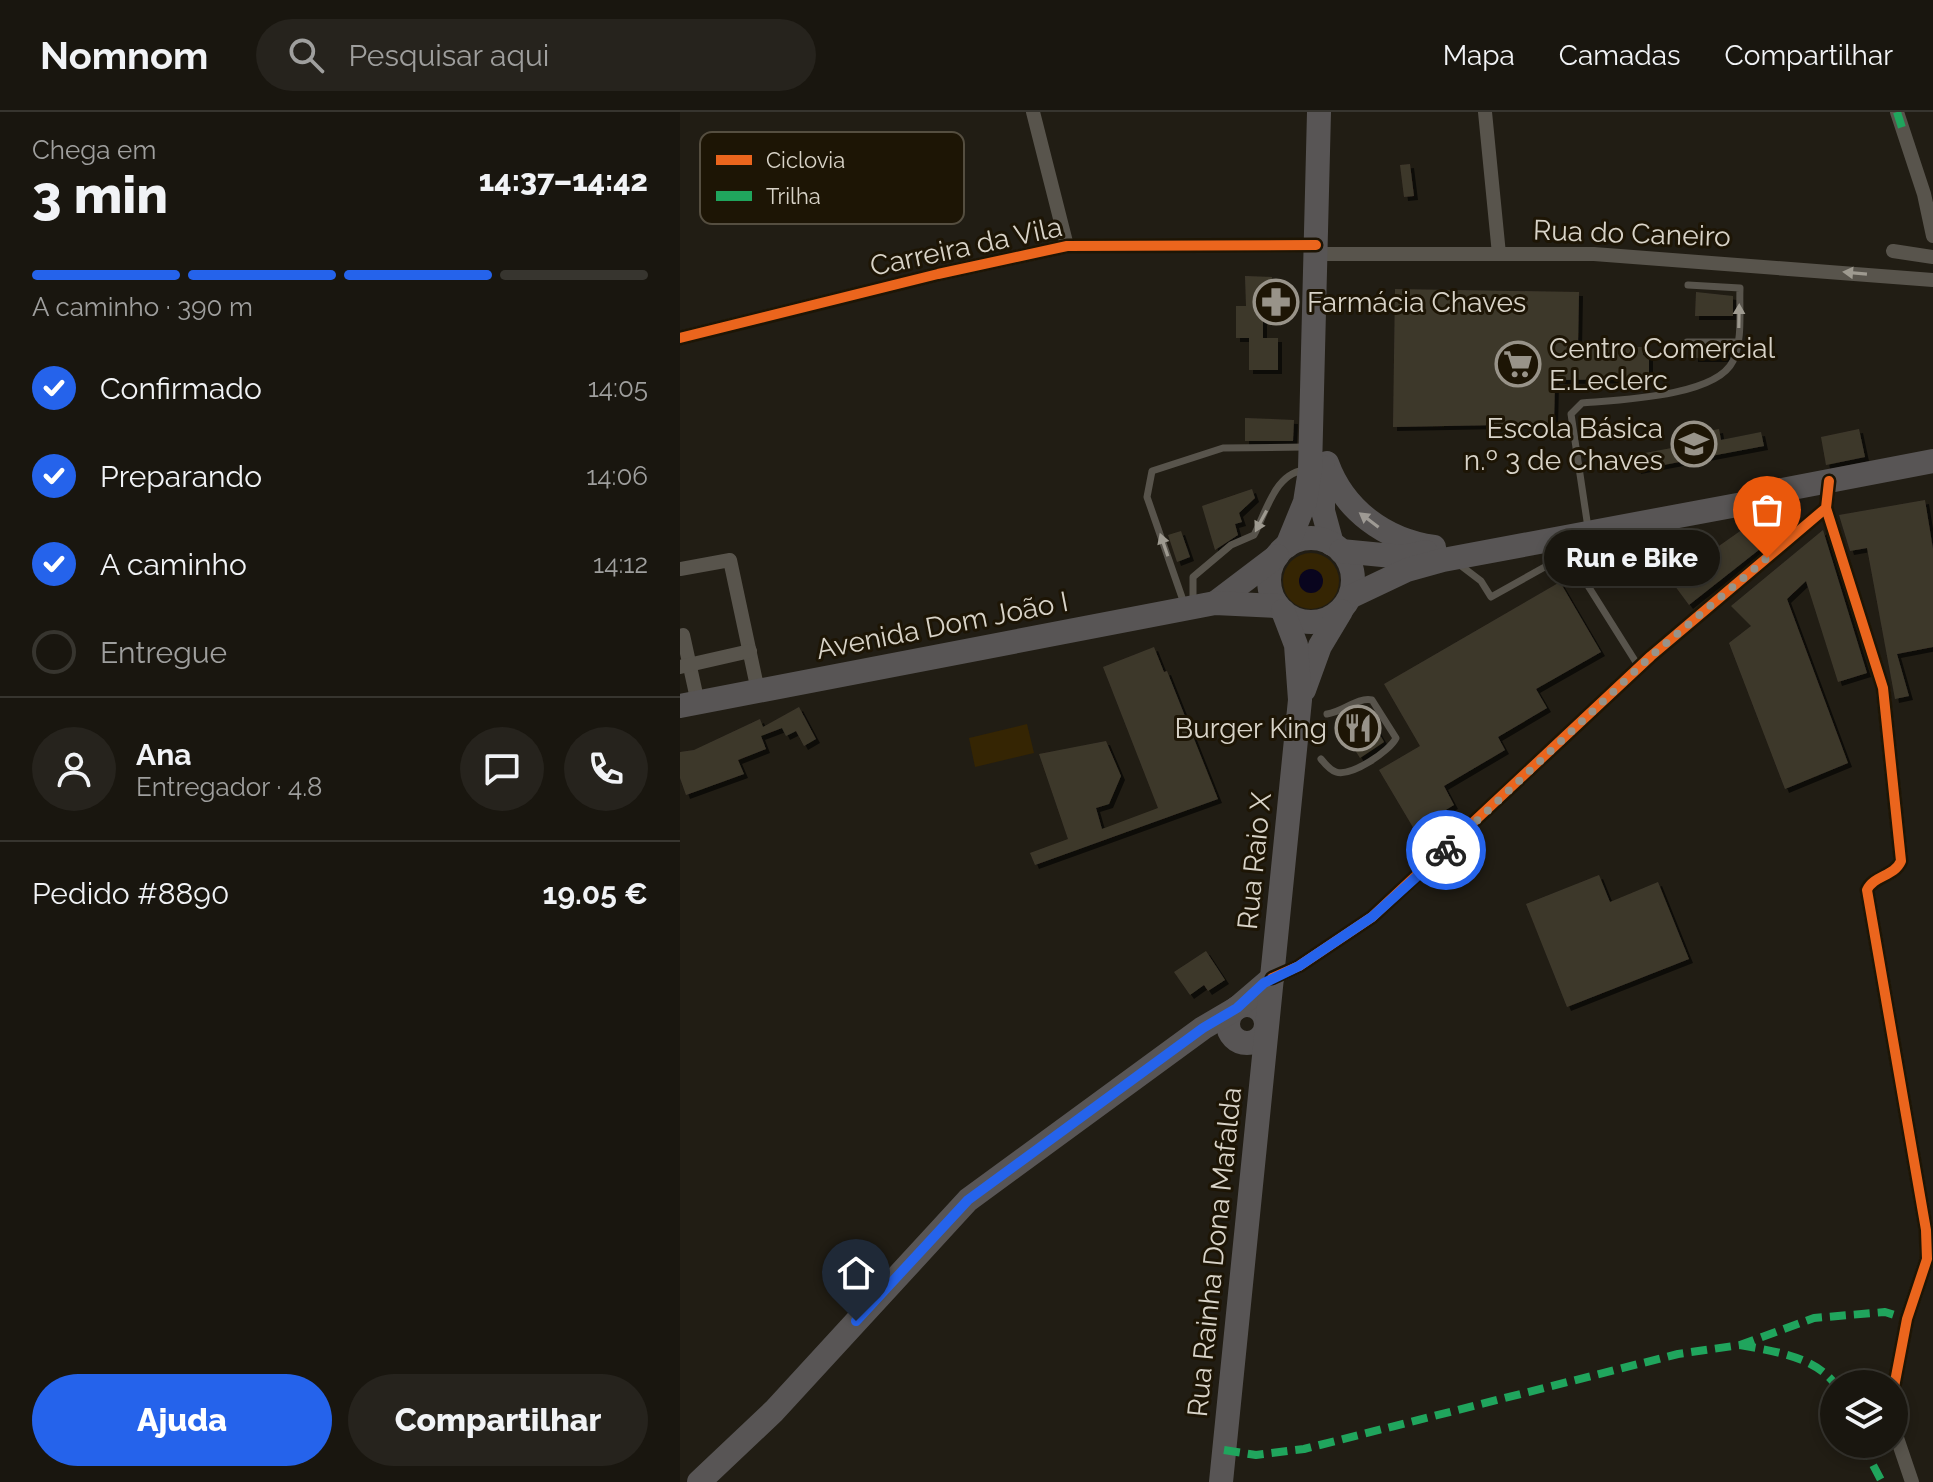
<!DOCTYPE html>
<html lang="pt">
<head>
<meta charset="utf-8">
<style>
  :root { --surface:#19160f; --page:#26231d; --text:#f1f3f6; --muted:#9f9f9e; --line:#37352f; --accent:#2563eb }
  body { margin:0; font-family:Raleway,sans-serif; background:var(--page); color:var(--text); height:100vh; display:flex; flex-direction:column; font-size:30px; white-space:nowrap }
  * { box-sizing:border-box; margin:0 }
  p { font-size:26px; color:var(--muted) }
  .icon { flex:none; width:44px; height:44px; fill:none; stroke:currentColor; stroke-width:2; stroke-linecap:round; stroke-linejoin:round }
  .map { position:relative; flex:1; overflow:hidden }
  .side { display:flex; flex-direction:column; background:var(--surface); width:680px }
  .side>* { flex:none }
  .fabs { position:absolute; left:1140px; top:1258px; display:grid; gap:16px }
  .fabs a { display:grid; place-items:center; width:88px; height:88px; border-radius:50%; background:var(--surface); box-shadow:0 4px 12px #0003,0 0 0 2px var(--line); font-size:40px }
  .pin { position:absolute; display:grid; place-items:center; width:68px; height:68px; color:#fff; margin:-82px -34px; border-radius:50% 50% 50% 0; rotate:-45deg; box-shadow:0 0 8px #0007 }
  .pin .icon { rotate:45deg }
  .courier { position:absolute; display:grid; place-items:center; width:80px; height:80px; margin:-40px; border:6px solid #2563eb; border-radius:50%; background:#fff; color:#222; box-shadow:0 2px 10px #0007 }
  .bubble { position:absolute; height:56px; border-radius:28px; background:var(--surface); box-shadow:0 4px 12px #0003,0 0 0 2px var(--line); font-size:26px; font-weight:800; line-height:56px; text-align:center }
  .head em { font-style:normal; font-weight:800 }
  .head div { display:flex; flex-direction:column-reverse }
  .head { display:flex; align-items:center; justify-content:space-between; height:136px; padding:0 32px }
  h1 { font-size:52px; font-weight:800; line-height:60px }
  .bar { display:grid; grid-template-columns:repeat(4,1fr); gap:12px 8px; align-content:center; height:96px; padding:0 32px }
  .bar i { height:10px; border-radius:6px; background:var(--line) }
  .bar .selected { background:var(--accent) }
  .bar p { grid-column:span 4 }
  .line { display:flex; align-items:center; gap:20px; padding:0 32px; border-top:2px solid var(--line) }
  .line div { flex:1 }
  .round { display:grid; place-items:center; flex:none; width:84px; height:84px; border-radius:42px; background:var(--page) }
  ol { padding:0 32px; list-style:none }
  li { display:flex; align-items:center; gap:24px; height:88px }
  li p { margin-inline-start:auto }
  li .icon { padding:8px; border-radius:50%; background:var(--accent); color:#fff; stroke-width:4 }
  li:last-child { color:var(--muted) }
  li i { width:44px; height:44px; border:4px solid var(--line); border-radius:50% }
  .action { display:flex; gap:16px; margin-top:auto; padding:16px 32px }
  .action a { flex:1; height:92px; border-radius:48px; background:var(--accent); color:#fff; font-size:32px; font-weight:800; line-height:92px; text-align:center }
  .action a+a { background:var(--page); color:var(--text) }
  header { display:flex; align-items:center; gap:48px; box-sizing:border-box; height:112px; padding:0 40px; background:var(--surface); border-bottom:2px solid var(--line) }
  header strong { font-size:38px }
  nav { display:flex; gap:44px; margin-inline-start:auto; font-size:28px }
  .search { width:560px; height:72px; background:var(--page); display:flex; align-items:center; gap:20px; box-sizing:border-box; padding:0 28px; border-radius:44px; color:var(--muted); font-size:30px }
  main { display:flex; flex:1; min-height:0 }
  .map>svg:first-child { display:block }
</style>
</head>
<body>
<header>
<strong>Nomnom</strong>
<div class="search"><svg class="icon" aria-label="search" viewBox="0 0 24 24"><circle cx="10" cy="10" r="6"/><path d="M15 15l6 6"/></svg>Pesquisar aqui</div>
<nav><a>Mapa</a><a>Camadas</a><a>Compartilhar</a></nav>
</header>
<main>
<section class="side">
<div class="head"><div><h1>3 min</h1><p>Chega em</p></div><em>14:37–14:42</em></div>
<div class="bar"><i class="selected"></i><i class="selected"></i><i class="selected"></i><i></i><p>A caminho · 390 m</p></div>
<ol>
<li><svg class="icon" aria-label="check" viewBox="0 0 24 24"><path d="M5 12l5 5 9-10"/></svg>Confirmado<p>14:05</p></li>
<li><svg class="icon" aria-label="check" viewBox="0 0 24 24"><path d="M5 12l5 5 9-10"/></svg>Preparando<p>14:06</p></li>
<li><svg class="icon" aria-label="check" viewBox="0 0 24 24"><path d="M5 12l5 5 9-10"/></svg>A caminho<p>14:12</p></li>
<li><i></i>Entregue</li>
</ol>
<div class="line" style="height:144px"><a class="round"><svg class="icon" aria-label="person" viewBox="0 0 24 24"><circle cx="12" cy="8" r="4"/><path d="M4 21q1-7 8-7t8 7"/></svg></a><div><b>Ana</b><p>Entregador · 4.8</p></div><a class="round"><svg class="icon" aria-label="chat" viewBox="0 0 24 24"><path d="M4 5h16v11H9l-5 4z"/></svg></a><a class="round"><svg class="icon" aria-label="phone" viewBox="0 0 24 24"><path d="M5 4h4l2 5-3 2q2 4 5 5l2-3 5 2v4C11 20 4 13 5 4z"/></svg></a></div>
<div class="line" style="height:104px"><div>Pedido #8890</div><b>19.05 €</b></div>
<div class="action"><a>Ajuda</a><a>Compartilhar</a></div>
</section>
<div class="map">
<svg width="1253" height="1370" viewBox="0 0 1253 1370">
  <defs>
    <filter id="shadow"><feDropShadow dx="4" dy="4" stdDeviation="0" flood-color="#0009"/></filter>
  </defs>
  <rect width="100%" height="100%" fill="#211d14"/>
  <g fill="#352503">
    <circle cx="631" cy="469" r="28"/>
    <path d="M347,612l7,29 -59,14 -6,-29z"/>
  </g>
  <circle fill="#09051e" cx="631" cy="469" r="12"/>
  <g fill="#3e382c" filter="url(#shadow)">
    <path d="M730,52l4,32 -10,1 -4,-32z"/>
    <path d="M565,164l27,1v30h-9v31h15v32h-29v-32h-13v-32h10z"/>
    <path d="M715,177l184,3 -1,54 65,1v8l6,1v23l-94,1 -1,44 -161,3z"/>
    <path d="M1016,180l37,4v20h-38z"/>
    <rect x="1014" y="236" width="32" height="10"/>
    <path d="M565,306l49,2 -1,21h-48z"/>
    <path d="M1039,317l2,11 40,-8 3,14 -127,24 -3,-15 43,-8 -2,-9z"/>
    <path d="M1179,317l6,28 -39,8 -5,-28z"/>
    <path d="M572,377l3,9 -16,15 3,9 -7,2 3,11 -23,15 -13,-44z"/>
    <path d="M1245,388l8,49v98l-36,7 12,42 -14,3 -28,-151 -17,3 -11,-36z"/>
    <path d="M1096,397l8,21 -95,75 -14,-19 38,-28 -4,-5 44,-31 -2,-4z"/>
    <path d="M1143,418l44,143 -29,9 -32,-101 -19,18 61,164 -63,26 -56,-146 22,-17 -20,-20z"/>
    <path d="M501,419l9,26 -13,5 -9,-27z"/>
    <path d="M880,470l41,70 -65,37 11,19 -49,29 7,13 -61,36 10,19 -40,24 -35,-59 41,-24 -36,-62z"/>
    <path d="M474,535l10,25 3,-1 51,128 -183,66 -5,-12 38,-14 -29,-85 67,-13 15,35 -12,28 -13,4 6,21 56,-21 -55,-141z"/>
    <path d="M119,595l17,32 -12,7 -8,-15 -10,5 -4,-8 -21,8 5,13 -28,11 6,14 -58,21 -6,-17v-26l14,-2 66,-31 3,8z"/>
    <path d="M684,595l20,35 -24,16 -24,-38z"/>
    <path d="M919,763l11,27 48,-20 31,77 -122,48 -41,-103z"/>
    <path d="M526,839l19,29 -17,11 -4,-6 -14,10 -16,-23z"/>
  </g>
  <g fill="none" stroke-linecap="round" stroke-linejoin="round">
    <g stroke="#58544c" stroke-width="7">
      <path d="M1007,230h52"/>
      <path d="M907,409l-16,-107 11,-11c35,-3 134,-6 151,-42 10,-22 6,-50 7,-73l-52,-3"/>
      <path d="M780,453l21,16 10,16 77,-43 71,113"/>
      <path d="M513,490v-25l38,-32 23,-10c13,-25 22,-65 54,-65"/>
      <path d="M505,494l-38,-109 5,-26 71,-23 83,-1"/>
      <path d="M641,647c4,5 9,11 15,13 15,5 54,-21 60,-34l-24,-38c-15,-3 -29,12 -45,14"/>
    </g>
    <g stroke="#58544c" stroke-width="14">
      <path d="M353,0l34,134"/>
      <path d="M805,0l14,142"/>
      <path d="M1217,0l27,82 9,42"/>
      <path d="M1213,139l40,6"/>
      <path d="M636,142h278l339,26"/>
      <path d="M0,226l258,-64 129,-28 249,-1"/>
      <path d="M1146,396l57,180 18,173c-7,16 -27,14 -34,29l59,340 1,29 -20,60 -13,68"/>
      <path d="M0,457l50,-9 28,131"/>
      <path d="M3,523l15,68"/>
      <path d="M0,555l70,-16"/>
      <path d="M592,866l27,-12 73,-49 279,-261 175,-148 3,-27"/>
      <path d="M1214,1317l18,53"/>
    </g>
    <g stroke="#585555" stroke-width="24">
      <path d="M647,351c17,47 58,77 107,84"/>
      <path d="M643,355v44l9,33"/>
      <circle cx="631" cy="468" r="42"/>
      <path d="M607,434l18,-44 5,-32 9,-358"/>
      <path d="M661,439l62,6 23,-5"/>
      <path d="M670,485l57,-27 36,-10 305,-57 34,-13 151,-29"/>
      <path d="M535,491l62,-47"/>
      <path d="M624,578l16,-44 21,-35"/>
      <path d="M0,594l535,-103 63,3"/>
      <circle cx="567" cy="912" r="19"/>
      <path d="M19,1370l75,-71 194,-211 235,-172 34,-20 35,-30"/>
      <path d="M541,1370l79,-782 -4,-55 -13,-34"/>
    </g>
    <g stroke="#20a55d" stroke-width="8" stroke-dasharray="16 8" stroke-linecap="butt">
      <path d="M1217,0l7,22"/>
      <path d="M1060,1233c32,6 74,11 95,39"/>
      <path d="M1182,1332l20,38"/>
      <path d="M544,1338l32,5 48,-6 374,-95 62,-9 74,-27 71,-6 22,7"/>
    </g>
    <g stroke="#1d1505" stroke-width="15">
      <g id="cycleway">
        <path d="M0,226l258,-64 129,-28 249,-1"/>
        <path d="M1146,396l57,180 18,173c-7,16 -27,14 -34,29l59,340 1,29 -20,60 -13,68"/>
        <path d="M592,866l27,-12 73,-49 279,-261 175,-148 3,-27"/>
      </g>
    </g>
    <use href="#cycleway" stroke="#eb651d" stroke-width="10"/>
  </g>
  <defs><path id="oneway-solid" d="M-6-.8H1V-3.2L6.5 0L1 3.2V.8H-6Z" transform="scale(2)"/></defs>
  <g fill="#9e9a90">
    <use href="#oneway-solid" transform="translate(1175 161) rotate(-175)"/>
    <use href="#oneway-solid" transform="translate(1059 204) rotate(-89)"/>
    <use href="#oneway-solid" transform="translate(581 409) rotate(118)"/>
    <use href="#oneway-solid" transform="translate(484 433) rotate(-109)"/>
  </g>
  <use fill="#9e9a94" href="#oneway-solid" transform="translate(689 408) rotate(-143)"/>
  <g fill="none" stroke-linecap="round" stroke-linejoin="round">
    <path stroke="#989389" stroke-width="8" stroke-dasharray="0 14.4" d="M766,738l205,-194 116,-98"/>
    <path stroke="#2563eb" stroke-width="10" d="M176,1209l112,-121 235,-172 34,-20 27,-25 35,-17 73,-49 74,-67"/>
  </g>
  <defs>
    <g id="pharmacy-ring" transform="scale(2.3)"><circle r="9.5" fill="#1d1505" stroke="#989389" stroke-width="1.5"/><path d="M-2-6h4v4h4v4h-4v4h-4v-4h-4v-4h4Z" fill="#989389"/></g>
    <g id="supermarket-ring" transform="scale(2.3)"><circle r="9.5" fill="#1d1505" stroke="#989389" stroke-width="1.5"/><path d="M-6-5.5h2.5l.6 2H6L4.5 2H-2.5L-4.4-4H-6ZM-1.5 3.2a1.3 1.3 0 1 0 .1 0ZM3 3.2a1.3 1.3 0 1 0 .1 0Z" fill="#989389"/></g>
    <g id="school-ring" transform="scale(2.3)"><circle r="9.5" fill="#1d1505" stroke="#989389" stroke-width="1.5"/><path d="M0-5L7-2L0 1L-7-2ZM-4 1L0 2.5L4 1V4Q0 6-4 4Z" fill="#989389"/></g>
    <g id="restaurant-ring" transform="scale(2.3)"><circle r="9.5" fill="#1d1505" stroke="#989389" stroke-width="1.5"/><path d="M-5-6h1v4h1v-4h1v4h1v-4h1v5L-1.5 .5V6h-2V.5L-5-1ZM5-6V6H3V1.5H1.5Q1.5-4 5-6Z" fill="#989389"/></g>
  </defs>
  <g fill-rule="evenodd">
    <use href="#pharmacy-ring" x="596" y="190"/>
    <use href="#supermarket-ring" x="838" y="252"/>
    <use href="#school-ring" x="1014" y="332"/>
    <use href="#restaurant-ring" x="678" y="616"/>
  </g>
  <g text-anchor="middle" stroke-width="6" stroke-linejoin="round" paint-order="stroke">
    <g font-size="28" fill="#d8d3c8" stroke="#1d1505">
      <text transform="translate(952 121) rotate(2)" y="10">Rua do Caneiro</text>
      <text transform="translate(286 134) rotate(-12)" y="10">Carreira da Vila</text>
      <text transform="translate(262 513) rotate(-11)" y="10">Avenida Dom João I</text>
      <text transform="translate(574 749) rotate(-84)" y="10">Rua Raio X</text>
      <text transform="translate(534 1140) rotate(-84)" y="10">Rua Rainha Dona Mafalda</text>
    </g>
    <g font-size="28" fill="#d8d3c8" stroke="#1d1505" text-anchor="start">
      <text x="627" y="200">Farmácia Chaves</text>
      <text x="869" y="246">Centro Comercial<tspan x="869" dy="32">E.Leclerc</tspan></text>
      <text x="983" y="326" text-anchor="end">Escola Básica<tspan x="983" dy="32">n.º 3 de Chaves</tspan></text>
      <text x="647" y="626" text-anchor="end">Burger King</text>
    </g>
  </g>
  <rect x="20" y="20" width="264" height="92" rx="12" fill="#1d1505" stroke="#554e40" stroke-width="2"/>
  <rect x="36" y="43" width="36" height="10" fill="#eb651d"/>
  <rect x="36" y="79" width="36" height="10" fill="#20a55d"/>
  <g font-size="22" fill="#d8d3c8">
    <text x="86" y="56">Ciclovia</text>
    <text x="86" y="92">Trilha</text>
  </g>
</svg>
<div class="fabs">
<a><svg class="icon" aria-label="layers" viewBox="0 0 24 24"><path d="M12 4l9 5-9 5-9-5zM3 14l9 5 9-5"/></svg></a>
</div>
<div class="pin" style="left:1087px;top:446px;background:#ea580c"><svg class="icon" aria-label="bag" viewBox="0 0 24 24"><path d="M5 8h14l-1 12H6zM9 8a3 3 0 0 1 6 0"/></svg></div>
<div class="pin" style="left:176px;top:1209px;background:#1f2937"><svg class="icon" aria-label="home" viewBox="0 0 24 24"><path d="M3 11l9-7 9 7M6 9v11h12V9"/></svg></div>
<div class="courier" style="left:766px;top:738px"><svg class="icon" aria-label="bike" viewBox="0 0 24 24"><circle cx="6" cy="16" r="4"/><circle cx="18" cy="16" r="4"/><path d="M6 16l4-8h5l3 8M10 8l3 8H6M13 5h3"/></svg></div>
<div class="bubble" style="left:864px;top:418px;width:176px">Run e Bike</div>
</div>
</main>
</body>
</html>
